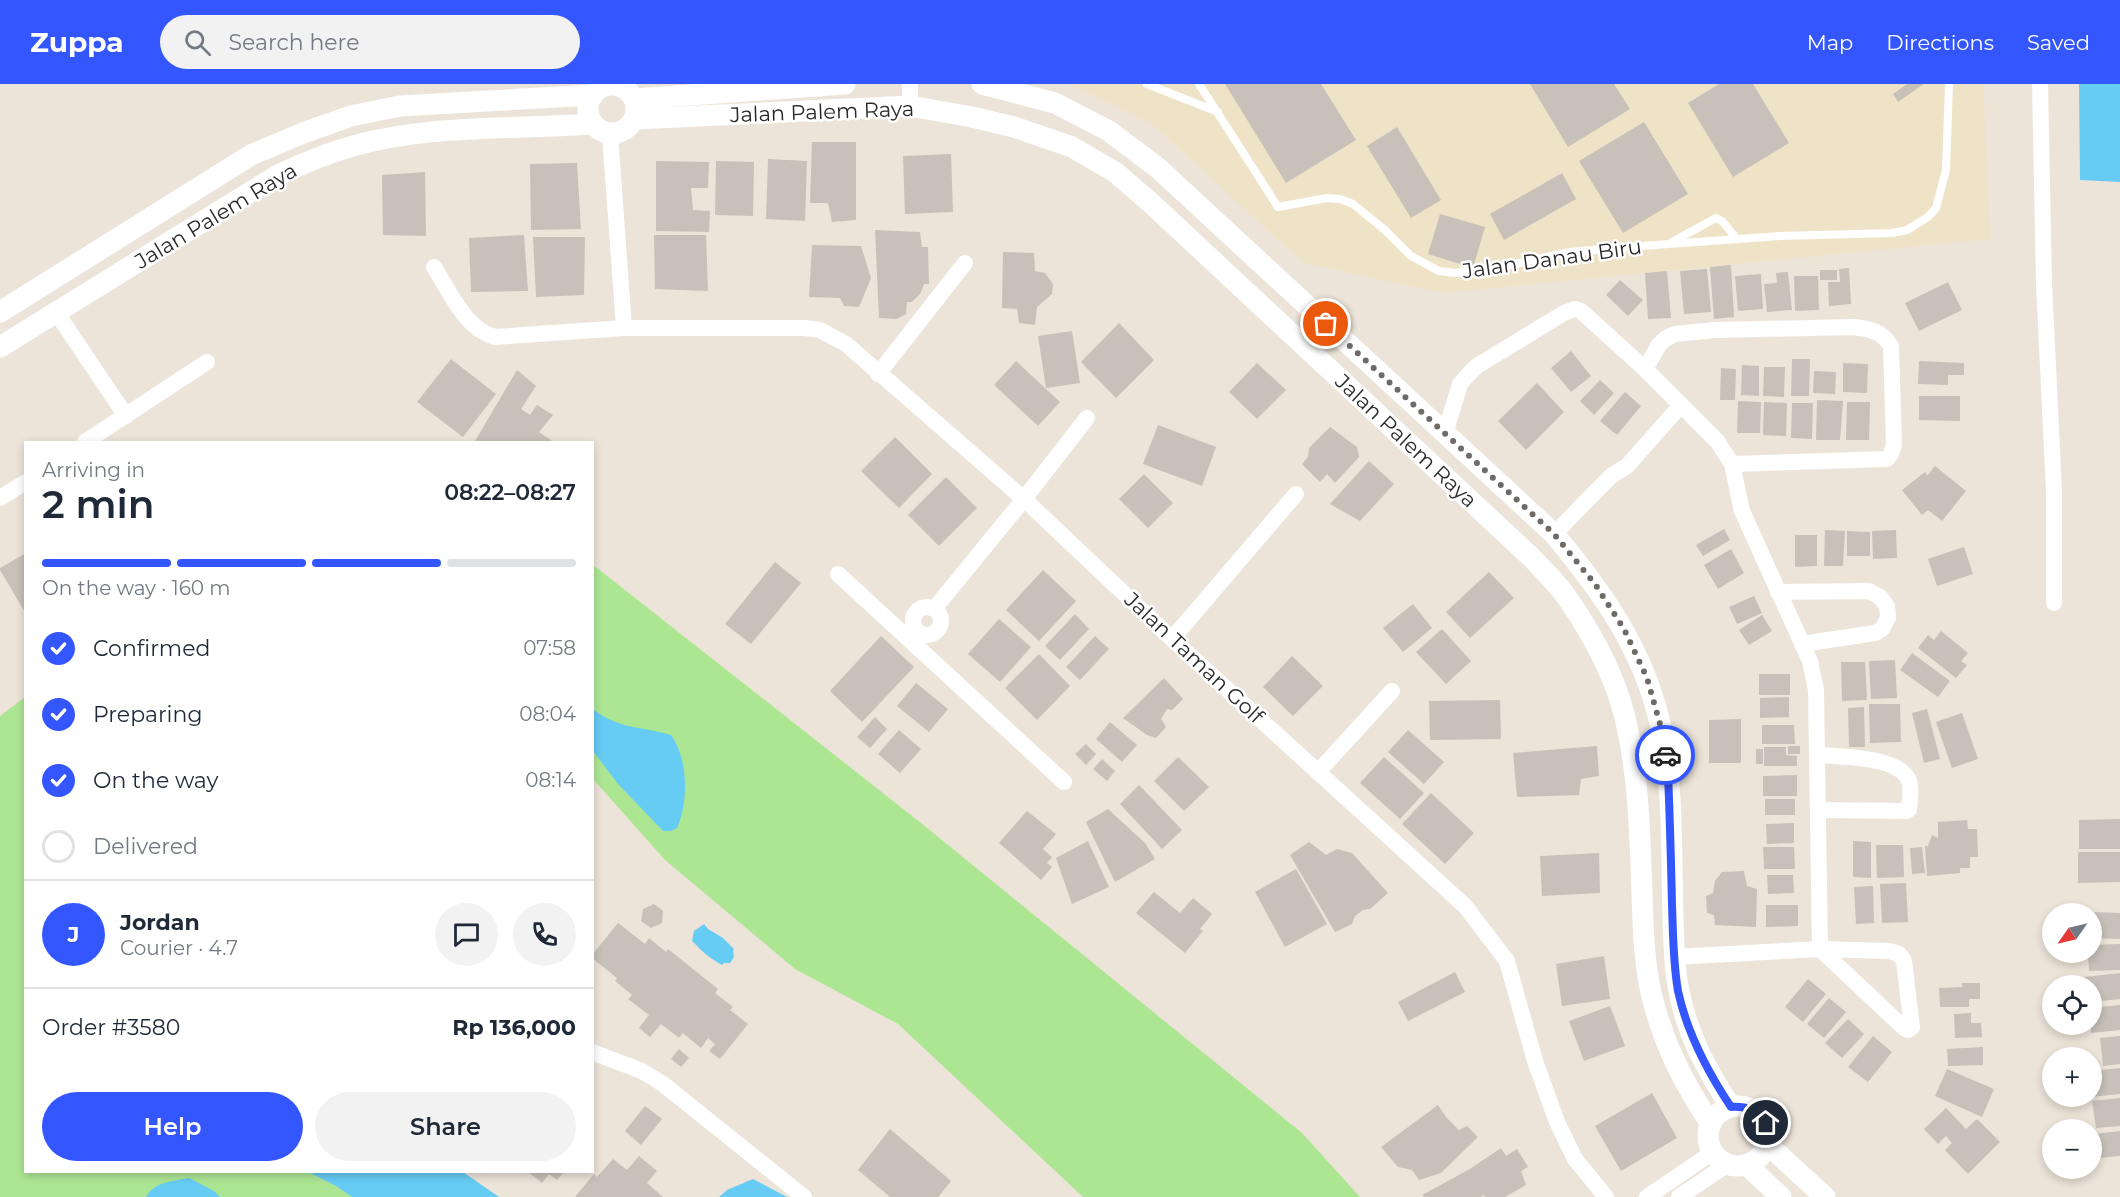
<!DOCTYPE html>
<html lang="en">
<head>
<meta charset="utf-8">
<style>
  :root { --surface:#fff; --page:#f2f2f3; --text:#1f2937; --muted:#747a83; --line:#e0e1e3; --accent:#3356ff }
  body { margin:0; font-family:Montserrat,sans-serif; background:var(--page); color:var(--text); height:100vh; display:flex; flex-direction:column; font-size:22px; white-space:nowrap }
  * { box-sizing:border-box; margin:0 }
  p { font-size:20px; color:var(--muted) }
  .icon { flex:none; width:33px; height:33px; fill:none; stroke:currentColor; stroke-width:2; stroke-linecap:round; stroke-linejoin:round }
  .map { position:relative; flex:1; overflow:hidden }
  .details { position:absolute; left:24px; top:357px; width:570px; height:732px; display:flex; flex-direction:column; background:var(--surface); border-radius:0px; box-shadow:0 3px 9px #0003 }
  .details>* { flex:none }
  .needle { width:39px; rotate:236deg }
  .tools { position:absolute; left:2042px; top:819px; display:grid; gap:12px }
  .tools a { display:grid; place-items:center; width:60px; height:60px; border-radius:50%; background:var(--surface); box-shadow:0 3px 9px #0003; font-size:30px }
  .pin { position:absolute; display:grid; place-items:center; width:51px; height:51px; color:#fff; margin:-26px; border:3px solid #fff; border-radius:50%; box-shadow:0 2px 6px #0007 }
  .courier { position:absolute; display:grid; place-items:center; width:60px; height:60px; margin:-30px; border:4px solid #3356ff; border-radius:50%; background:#fff; color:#222; box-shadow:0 2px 8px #0007 }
  .head em { font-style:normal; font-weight:600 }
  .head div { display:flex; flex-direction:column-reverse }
  .head { display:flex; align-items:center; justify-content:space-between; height:102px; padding:0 18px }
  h1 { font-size:39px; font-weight:600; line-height:45px }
  .bar { display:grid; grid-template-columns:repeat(4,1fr); gap:9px 6px; align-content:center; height:72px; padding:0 18px }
  .bar i { height:8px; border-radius:4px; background:var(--line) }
  .bar .active { background:var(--accent) }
  .bar p { grid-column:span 4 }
  .line { display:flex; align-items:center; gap:15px; padding:0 18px; border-top:2px solid var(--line) }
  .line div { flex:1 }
  .round { display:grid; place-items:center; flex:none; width:63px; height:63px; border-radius:32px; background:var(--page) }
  ol { padding:0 18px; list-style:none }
  li { display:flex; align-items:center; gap:18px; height:66px }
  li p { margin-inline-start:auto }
  li .icon { padding:6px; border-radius:50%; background:var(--accent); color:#fff; stroke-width:4 }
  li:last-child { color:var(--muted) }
  li i { width:33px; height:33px; border:3px solid var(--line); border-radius:50% }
  .button { display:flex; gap:12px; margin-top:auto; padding:12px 18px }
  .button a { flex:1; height:69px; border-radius:36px; background:var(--accent); color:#fff; font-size:24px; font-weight:600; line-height:69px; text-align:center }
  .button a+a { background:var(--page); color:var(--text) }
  header { display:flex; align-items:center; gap:36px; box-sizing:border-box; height:84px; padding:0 30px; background:var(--accent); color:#fff }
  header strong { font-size:28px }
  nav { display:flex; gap:33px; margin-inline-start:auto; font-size:21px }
  .search { width:420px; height:54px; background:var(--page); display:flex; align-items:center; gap:15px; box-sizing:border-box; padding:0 21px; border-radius:33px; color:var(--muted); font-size:22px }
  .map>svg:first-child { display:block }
</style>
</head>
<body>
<header>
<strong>Zuppa</strong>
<div class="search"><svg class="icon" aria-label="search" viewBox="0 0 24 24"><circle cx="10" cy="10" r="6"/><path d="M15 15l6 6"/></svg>Search here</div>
<nav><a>Map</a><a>Directions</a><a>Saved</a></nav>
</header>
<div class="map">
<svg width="2120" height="1113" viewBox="0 0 2120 1113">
  <rect width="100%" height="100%" fill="#ece4d9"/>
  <path fill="#efe3c7" d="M1070,0h913l8,155 -549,54 -139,-30 -150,-138z"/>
  <g fill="#ade693">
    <path d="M592,480l329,259 381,310 58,64h-277l-185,-173 -103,-55 -130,-109 -72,-81z"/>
    <path d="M25,613l1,475h282l28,14 16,11h-352v-481z"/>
  </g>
  <g fill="#66ccf4">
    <path d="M2079,0h41v98l-40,-2z"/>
    <path d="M593,625c27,21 48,17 78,26 17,23 18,67 6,93l-6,3h-8l-45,-47 -25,-33z"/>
    <path d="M704,840l4,5 15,9 11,11 -1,2 1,6 -4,6h-6l-2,2c-13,-7 -20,-14 -30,-24l2,-10z"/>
    <path d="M308,1088h155l36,25h-147l-16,-11z"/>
    <path d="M189,1094l25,13 6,6h-74c7,-15 28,-16 43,-19z"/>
    <path d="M753,1095l34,18h-68l8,-7z"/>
  </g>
  <g fill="#c7c1b9">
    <path d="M1225,0h96l35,56 -70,43z"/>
    <path d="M1530,0h84l16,25 -62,38z"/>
    <path d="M1719,0h34l36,59 -56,34 -45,-74z"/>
    <path d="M1907,0h17l-26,18 -5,-8z"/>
    <path d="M1644,38l44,72 -65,39 -44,-72z"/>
    <path d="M1397,43l44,73 -30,18 -44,-72z"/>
    <path d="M812,58h44v78l-24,2 -4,-19h-18z"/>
    <path d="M951,70l2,58 -48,2 -2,-58z"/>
    <path d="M768,75l39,2 -2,60 -39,-2z"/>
    <path d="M656,77l53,1 -1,26h-17l2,22 17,1 -1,21 -53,-1z"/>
    <path d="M716,77l38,1 -1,54 -38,-1z"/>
    <path d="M577,79l4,66 -50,1 -1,-66z"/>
    <path d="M425,88l1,64 -43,-1 -1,-60z"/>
    <path d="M1562,89l14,26 -72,41 -14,-26z"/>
    <path d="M1440,130l45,13 -12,41 -45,-14z"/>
    <path d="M875,146l45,2 2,15h6l1,37h-5l-4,10 -8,8h-5l-1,12 -9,5 -18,-1z"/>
    <path d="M524,151l4,56 -57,1 -2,-54z"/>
    <path d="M654,151h52l2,56 -53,-2z"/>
    <path d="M533,153h52l-1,58 -48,2z"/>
    <path d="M812,161l49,1 10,32 -12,29 -15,-1 -4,-8 -31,-1z"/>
    <path d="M1003,168l31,1 1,18 10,2 8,11 -1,10 -15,13 -2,18 -16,-2 -2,-14 -15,-1z"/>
    <path d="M1731,181l3,52 -20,2 -4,-52z"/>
    <path d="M1849,184l2,36 -22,2 -1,-24h12l-1,-13z"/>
    <path d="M1707,185l4,43 -27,2 -4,-43z"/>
    <rect x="1820" y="186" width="17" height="10"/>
    <path d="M1667,187l4,47 -23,1 -3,-46z"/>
    <path d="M1788,188l4,38 -25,2 -3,-28 13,-1 -1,-10z"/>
    <path d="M1761,190l2,35 -25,2 -3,-35z"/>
    <path d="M1794,192h24l1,34 -24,1z"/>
    <path d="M1620,196l23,20 -15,16 -22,-21z"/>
    <path d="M1948,198l14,28 -43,21 -14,-28z"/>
    <path d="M1119,239l35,37 -38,38 -35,-36z"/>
    <path d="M1072,247l8,52 -34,5 -8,-52z"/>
    <path d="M1571,267l20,25 -20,16 -20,-24z"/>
    <path d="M451,275l45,35 -33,43 -46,-35z"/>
    <path d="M1792,275h18l-1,37h-18z"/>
    <path d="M1016,277l44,41 -22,24 -44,-41z"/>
    <path d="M1919,277l45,2v12h-16v10l-30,-1z"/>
    <path d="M1257,279l29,27 -29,29 -28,-27z"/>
    <path d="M1843,279l25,1 -1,29 -24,-1z"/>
    <path d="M1742,281l17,1v30l-18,-1z"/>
    <path d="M1764,283h21l-1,30 -21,-1z"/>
    <path d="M1721,284l15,1 -1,31h-15z"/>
    <path d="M517,286l19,16 -15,23 9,6 7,-10 16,10 -14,17 12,8 -1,2h-73l-2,-1z"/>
    <path d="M1814,287l22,1 -1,22 -22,-1z"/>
    <path d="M1600,296l14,13 -20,22 -14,-14z"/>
    <path d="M1537,299l27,29 -38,38 -28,-29z"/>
    <path d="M1625,308l16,14 -24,29 -17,-14z"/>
    <path d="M1919,312h41v25l-41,-1z"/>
    <path d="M1817,316l26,1 -3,39h-24z"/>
    <path d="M1738,317l23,1 -1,31h-23z"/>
    <path d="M1764,318l23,1 -1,33 -23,-1z"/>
    <path d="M1847,318h23l-1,38h-23z"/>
    <path d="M1792,319h21l-1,36 -21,-1z"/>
    <path d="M1158,341l58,22 -14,39 -59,-22z"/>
    <path d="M1330,343l27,20 2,10 -24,26 -8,-9 -7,8 -18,-18 6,-7 1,-9z"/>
    <path d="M895,353l37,37 -33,34 -38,-37z"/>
    <path d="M1369,377l25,23 -34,37 -30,-17z"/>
    <path d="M1935,382l31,25 -24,30 -14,-11 -6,5 -20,-25 23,-18 2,4z"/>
    <path d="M1144,390l29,29 -25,25 -29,-29z"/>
    <path d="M946,393l31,31 -38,38 -31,-31z"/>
    <path d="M1724,445l6,11 -27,16 -7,-11z"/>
    <path d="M1825,446l20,1 -2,35h-19z"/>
    <path d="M1896,446l1,28 -24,1 -1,-28z"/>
    <path d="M1847,447l23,1v24h-23z"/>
    <path d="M1795,451h22v31l-22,1z"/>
    <path d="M1964,463l9,27 -36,12 -9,-27z"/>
    <path d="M1731,465l13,24 -26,16 -14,-24z"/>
    <path d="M26,469v61l-26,-44v-2z"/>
    <path d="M775,478l26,21 -50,61 -26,-20z"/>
    <path d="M1043,486l33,31 -37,40 -33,-31z"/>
    <path d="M1489,488l25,26 -44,40 -24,-26z"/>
    <path d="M1754,512l8,17 -25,11 -8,-17z"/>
    <path d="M1413,520l19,24 -29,24 -20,-24z"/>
    <path d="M1075,530l14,15 -29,31 -15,-14z"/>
    <path d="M1762,531l10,16 -23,14 -10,-15z"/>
    <path d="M999,535l32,28 -31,35 -32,-28z"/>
    <path d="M1442,545l29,32 -25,23 -30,-32z"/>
    <path d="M1941,547l27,22 -7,8 6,4 -11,13 -38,-30 10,-13 6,5z"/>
    <path d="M881,552l33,31 -52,55 -32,-31z"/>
    <path d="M1095,552l14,13 -29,31 -14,-13z"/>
    <path d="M1912,569l38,28 -12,16 -38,-27z"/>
    <path d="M1039,570l31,32 -33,34 -32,-32z"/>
    <path d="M1292,572l31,30 -30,30 -30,-29z"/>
    <path d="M1895,576l2,38 -26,1 -2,-38z"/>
    <path d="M1841,578h24l2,38 -25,1z"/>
    <rect x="1759" y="590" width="31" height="21"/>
    <path d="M1164,594l19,21 -11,11 -5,-1 -6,10 5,8 -10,11 -9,-3 -24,-17z"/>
    <path d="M916,599l32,26 -19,23 -32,-26z"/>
    <path d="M1789,613v20l-29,1v-20z"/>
    <path d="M1500,616l1,39 -71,1 -1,-39z"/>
    <path d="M1869,620h31l1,38 -31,1z"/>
    <path d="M1864,623l1,40h-16l-1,-39z"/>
    <path d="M1927,625l13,50 -16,4 -12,-50z"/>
    <path d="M1962,629l16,46 -26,9 -16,-46z"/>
    <path d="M875,633l12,12 -17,19 -13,-11z"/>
    <path d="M1741,635v44h-32v-43z"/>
    <path d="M1110,638l27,23 -15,17 -26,-23z"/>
    <path d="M1762,641h32l1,19h-33z"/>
    <path d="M899,646l22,19 -21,24 -22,-19z"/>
    <path d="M1408,646l36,32 -20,22 -36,-32z"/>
    <path d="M1086,660l10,10 -10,11 -11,-11z"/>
    <path d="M1597,662l2,30 -18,3 -2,16 -62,2 -4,-44z"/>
    <rect x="1788" y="662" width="12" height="8"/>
    <path d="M1764,663h22v8l11,1v10h-33z"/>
    <rect x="1756" y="665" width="7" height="15"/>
    <path d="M1178,673l31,30 -25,24 -30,-30z"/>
    <path d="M1384,673l40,36 -24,26 -40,-36z"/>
    <path d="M1102,675l13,12 -8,10 -14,-12z"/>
    <path d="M1797,691v21h-34v-20z"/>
    <path d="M1139,701l43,45 -20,19 -42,-45z"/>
    <path d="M1431,709l43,40 -29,31 -43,-40z"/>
    <rect x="1765" y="715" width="30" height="16"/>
    <path d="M1108,725l37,34 10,16 -40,23 -29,-60z"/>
    <path d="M1027,727l29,23 -13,15 9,8 -5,6 5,4 -11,13 -42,-37z"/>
    <path d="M2120,735v30h-41v-29z"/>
    <path d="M1967,736l1,9h9l1,28h-8v11h-10v5l-33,3 -2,-30h3l4,-11 6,3v-16z"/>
    <path d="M1794,739v20l-27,1 -1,-20z"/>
    <path d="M1088,757l21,46 -37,17 -16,-46z"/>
    <path d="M1853,757l18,1v36l-18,-1z"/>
    <path d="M1309,758l17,13 11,-6 15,4 36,40 -18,16 -7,1 -8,6 -3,8 -17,8 -45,-77z"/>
    <path d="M1876,761h27l1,32 -27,1z"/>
    <path d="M1763,763h31l1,22h-31z"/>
    <path d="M1922,763l3,26 -13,1 -2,-26z"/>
    <path d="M2078,768h42v30l-42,1z"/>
    <path d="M1599,769l1,40 -58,3 -2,-40z"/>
    <path d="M1296,785l31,55 -42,23 -30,-55z"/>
    <path d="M1744,787l3,15 10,3 -1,38 -41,-2 -1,-10 -7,-2 -1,-17 7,-3 2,-12 7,-9z"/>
    <path d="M1767,791h26l1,18 -26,1z"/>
    <path d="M1906,799l2,39 -26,1 -2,-39z"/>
    <path d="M1873,802l1,37 -18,1 -2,-37z"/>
    <path d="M1154,808l26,21 13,-15 19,16 -12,15 3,2 -18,22 -49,-40z"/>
    <path d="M654,820l9,7 -1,12 -11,5 -10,-7 2,-12z"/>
    <path d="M1766,821h32v21l-32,1z"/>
    <path d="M2091,828l29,1v26l-29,-1z"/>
    <path d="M618,839l27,21 4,-6 17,14 2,-3 50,40 -3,4 18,14 -3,3 18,14 -28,35 -11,-8 6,-7 -7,-6 -7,10 -18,-15 -4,5 -18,-14 -11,13 -11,-9 10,-13 -21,-16 4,-4 -17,-14 2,-3 -25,-20v-3z"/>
    <path d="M2120,860v26l-31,1 -1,-19h3v-7z"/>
    <path d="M1604,872l6,43 -48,7 -6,-42z"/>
    <path d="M1455,888l10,20 -57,29 -10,-19z"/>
    <path d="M2120,889v26l-29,3v-16h-6l-1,-9z"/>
    <path d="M1808,895l18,15 -23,28 -18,-15z"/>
    <path d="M1962,899h18v16h-11v8h-29l-1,-19 23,-1z"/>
    <path d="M1829,914l17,14 -22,26 -17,-14z"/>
    <path d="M2120,921v25l-29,3v-25z"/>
    <path d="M1610,922l15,40 -41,15 -15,-40z"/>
    <path d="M1971,929v10h10l1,14 -27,1 -1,-24z"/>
    <path d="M1848,935l16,15 -22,24 -17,-15z"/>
    <path d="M1873,952l19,16 -24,30 -20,-15z"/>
    <path d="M2120,952v28l-17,2 -3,-28z"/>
    <path d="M1983,963v18l-35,1 -1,-17z"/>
    <path d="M679,965l10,9 -8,9 -10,-8z"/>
    <path d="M2120,984v26l-29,3v-26z"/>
    <path d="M1947,985l47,20 -12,28 -47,-21z"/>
    <path d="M1652,1009l25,45 -56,33 -26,-45z"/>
    <path d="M2120,1014v28l-24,2 -4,-27z"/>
    <path d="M1438,1021l8,12 13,13 8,-4 11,11 -37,36 -22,7 -7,-10 -14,-3 -17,-20z"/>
    <path d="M645,1022l17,13 -21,26 -16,-14z"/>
    <path d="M1946,1024l20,21 11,-10 23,23 -32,32 -23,-24 7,-7 -6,-7 -8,8 -14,-15z"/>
    <path d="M890,1045l61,52 -13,16h-48l-32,-27z"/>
    <path d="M2120,1047v25l-23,2 -3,-24z"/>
    <path d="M1501,1064l5,8 11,-7 11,18 -7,4 5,14 -21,12h-20l-2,-2 -2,2h-57l-2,-2 48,-26z"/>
    <path d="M639,1072l18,15 -10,12 16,14h-88l19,-23 3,3 16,-18 14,11z"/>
    <path d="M528,1088h36l-7,8 -8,-6 -7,9z"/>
  </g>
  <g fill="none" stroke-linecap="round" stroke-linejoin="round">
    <g stroke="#fff" stroke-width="8">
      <path d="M1147,0l71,28"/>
      <path d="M1199,0l79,123 49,-9 13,1 13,5 32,26 26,26 28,15 16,2 60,-9 54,-12 72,-6 140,-10 111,-3 15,-3 21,-13 8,-9 10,-38 3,-86"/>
      <path d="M1672,158l44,-24 6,3 15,18"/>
    </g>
    <g stroke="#fff" stroke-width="16">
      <path d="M910,0v22"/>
      <path d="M2040,0l4,200 10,207v112"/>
      <path d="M627,6l1,-6"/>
      <path d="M610,50l14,194"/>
      <path d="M434,183c16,25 31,62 61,70l129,-9h181l15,2 26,14 178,155 148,140 293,267 42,55 28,100 22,61 18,37 31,38"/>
      <path d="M56,228l70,104"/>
      <path d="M1645,285l14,-24 6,-6 10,-5 40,-4 139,-3c16,2 28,4 37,19l3,98 -3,10 -4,5 -155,5"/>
      <path d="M878,290l87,-111"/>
      <path d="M1445,350l15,-50 7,-8 10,-10 87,-53 11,-4 6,2 64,58 72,72 15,23 10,47 68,150 6,29 4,259 84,79 4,2 4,-3 -8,-66 -5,-7 -10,-3 -69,-2 -146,8"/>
      <path d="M85,358l122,-80"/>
      <path d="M0,414l26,-16"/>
      <path d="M1554,450l57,-58 16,-10 54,-61"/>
      <path d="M838,490l226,208"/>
      <path d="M1778,508l91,-1 11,6 7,9 1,12 -6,11 -7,4 -73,11"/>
      <circle cx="927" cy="537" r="14"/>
      <path d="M934,525l90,-110 63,-81"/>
      <path d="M1172,555l124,-145"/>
      <path d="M1818,671c22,2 82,1 91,26 3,8 1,19 0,28l-2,2 -89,-1"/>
      <path d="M1318,688l74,-81"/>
      <path d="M592,968l50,19 21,13 141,113"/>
      <path d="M1647,1113l66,-45"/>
      <path d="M1679,1113l49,-33"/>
    </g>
    <g stroke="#fff" stroke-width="21">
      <path d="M982,0l73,19 54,28 49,37 396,366c49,59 88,113 106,189 14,62 11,132 13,196 1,24 1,49 6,72 8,43 28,80 52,116"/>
      <circle cx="612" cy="25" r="24"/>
      <path d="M634,15l211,-15"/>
      <path d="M635,35l275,-13 62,11 42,10 58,20 43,25 37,32 380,354c12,13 26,26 36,41 27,39 51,84 60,132 11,53 12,108 14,162 1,35 2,71 10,104 12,48 32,87 59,127"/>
      <path d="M0,228l251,-157 52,-22 48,-17 49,-10 193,-11"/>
      <path d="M0,263l278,-172c30,-14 62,-27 95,-34 72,-16 147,-12 220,-17"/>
      <circle cx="1738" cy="1052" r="30"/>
      <path d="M1767,1060l58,53"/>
      <path d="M1747,1081l34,32"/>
    </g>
  </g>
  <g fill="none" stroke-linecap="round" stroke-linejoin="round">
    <path stroke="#6d6a67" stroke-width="6" stroke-dasharray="0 10.8" d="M1326,240l228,210 41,50 29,45 23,49 13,46 5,31"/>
    <path stroke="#3356ff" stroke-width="8" d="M1665,671l3,20c2,43 3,86 4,129 1,28 1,58 6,87 9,42 29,80 53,116 16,-1 25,3 35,16"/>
  </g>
  <g text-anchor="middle" stroke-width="5" stroke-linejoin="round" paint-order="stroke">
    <g font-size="21" fill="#292929" stroke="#fff">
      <text transform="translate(822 28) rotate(-2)" y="7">Jalan Palem Raya</text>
      <text transform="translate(216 132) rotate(-31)" y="7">Jalan Palem Raya</text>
      <text transform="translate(1552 175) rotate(-8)" y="7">Jalan Danau Biru</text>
      <text transform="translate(1406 357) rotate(43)" y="7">Jalan Palem Raya</text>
      <text transform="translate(1194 574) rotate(43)" y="7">Jalan Taman Golf</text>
    </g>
  </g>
</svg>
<div class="tools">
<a><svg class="needle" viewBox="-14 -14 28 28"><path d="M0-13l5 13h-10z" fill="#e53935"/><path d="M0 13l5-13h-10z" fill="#747a83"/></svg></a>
<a><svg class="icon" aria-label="locate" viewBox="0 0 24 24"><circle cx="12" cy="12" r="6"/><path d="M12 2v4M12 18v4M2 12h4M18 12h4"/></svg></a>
<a>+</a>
<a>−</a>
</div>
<div class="pin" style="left:1326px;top:240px;background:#ea580c"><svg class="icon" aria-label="bag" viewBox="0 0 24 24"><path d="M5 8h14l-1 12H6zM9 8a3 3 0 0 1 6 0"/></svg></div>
<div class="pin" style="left:1766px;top:1039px;background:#1f2937"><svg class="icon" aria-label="home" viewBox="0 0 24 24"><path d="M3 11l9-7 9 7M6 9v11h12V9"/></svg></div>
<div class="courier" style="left:1665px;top:671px"><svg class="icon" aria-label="car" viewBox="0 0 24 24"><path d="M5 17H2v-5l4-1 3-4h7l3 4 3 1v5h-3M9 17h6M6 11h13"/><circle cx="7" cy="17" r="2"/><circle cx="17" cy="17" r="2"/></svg></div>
<section class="details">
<div class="head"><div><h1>2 min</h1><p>Arriving in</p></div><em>08:22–08:27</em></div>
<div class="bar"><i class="active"></i><i class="active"></i><i class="active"></i><i></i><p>On the way · 160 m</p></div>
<ol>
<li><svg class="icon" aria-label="check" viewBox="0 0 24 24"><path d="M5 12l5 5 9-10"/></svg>Confirmed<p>07:58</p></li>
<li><svg class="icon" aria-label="check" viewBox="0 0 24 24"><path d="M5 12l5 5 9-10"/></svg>Preparing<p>08:04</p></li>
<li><svg class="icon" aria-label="check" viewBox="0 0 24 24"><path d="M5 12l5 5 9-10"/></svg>On the way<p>08:14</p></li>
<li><i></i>Delivered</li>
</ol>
<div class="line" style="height:108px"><b class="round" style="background:var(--accent);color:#fff">J</b><div><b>Jordan</b><p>Courier · 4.7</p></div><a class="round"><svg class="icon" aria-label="chat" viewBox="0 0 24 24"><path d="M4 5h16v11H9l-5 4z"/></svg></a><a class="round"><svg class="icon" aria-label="phone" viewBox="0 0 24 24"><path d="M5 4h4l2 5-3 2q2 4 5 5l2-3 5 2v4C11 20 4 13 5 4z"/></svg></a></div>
<div class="line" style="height:78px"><div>Order #3580</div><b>Rp 136,000</b></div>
<div class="button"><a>Help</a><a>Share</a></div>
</section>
</div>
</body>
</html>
